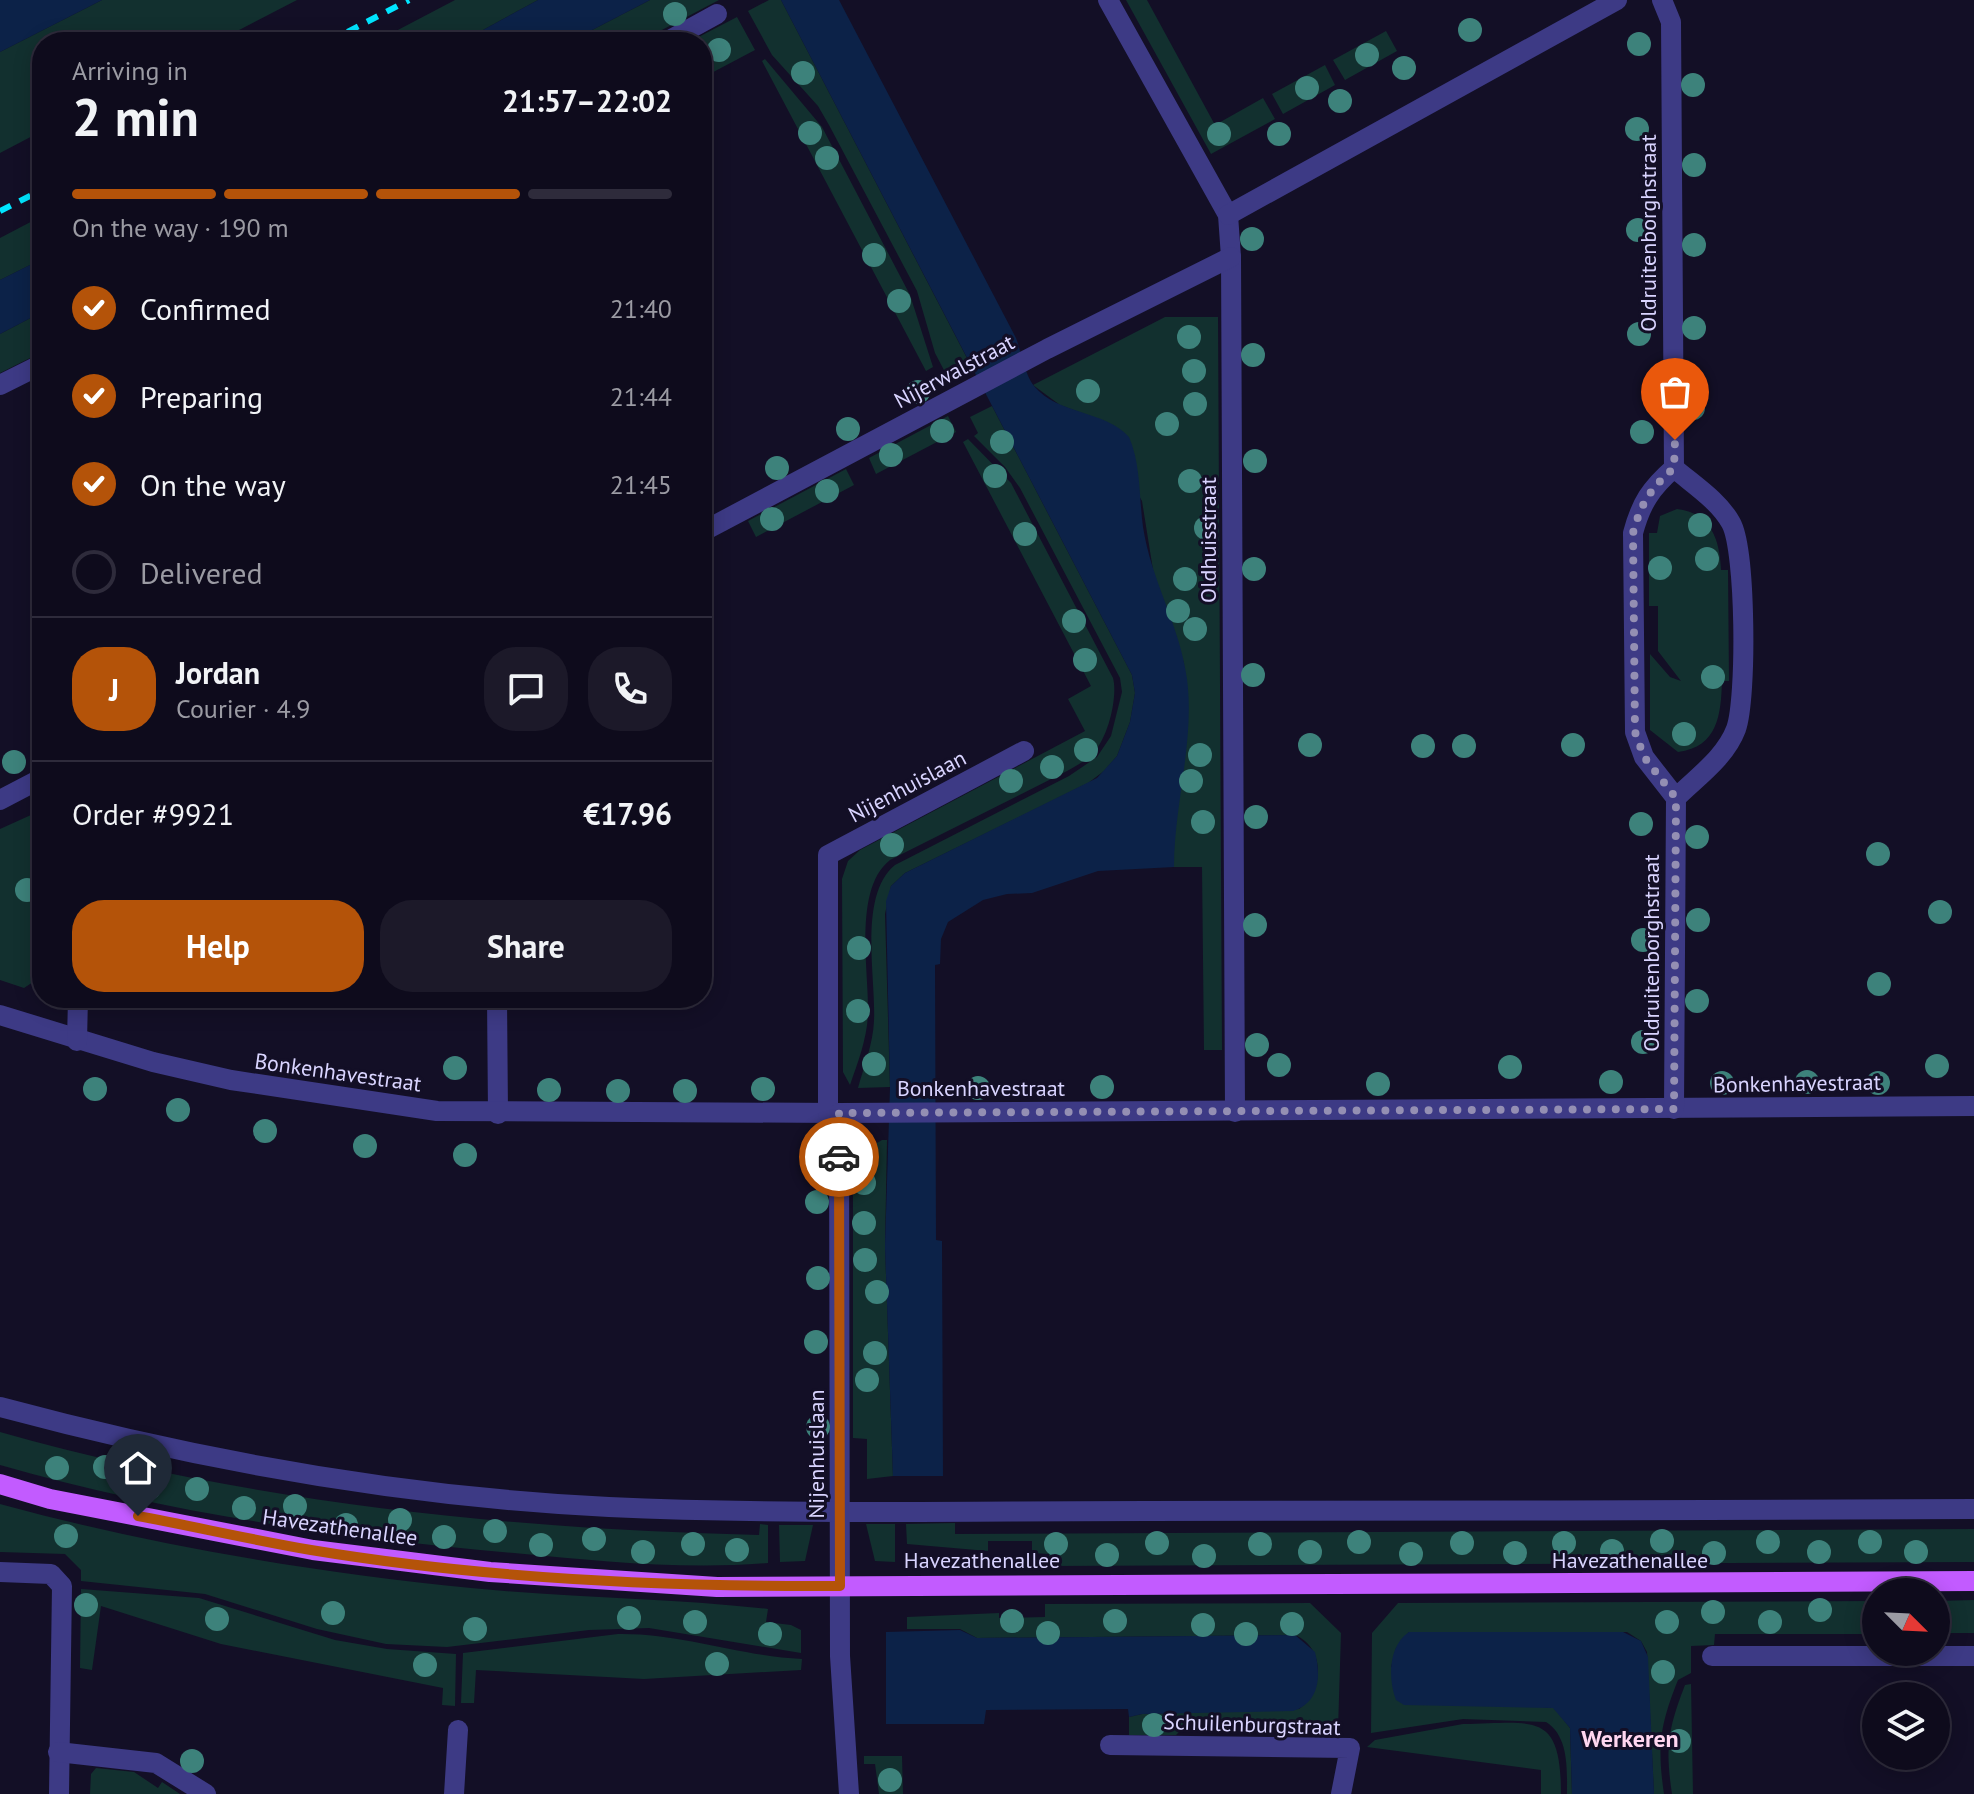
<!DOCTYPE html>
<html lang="en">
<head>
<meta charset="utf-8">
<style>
  :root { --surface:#0e0b1c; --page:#1c1929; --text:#f1f3f6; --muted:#9b9ba3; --line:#2e2b3b; --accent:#b45309 }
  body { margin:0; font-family:"PT Sans",sans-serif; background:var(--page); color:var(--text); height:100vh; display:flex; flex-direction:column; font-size:30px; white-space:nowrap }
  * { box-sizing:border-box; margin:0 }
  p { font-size:26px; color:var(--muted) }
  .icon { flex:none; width:44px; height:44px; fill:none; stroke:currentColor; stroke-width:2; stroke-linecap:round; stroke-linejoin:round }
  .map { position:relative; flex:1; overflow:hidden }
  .details { position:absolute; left:32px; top:32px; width:680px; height:976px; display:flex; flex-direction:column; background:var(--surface); border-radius:32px; box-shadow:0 4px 20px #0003,0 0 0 2px var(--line) }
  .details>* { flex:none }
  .needle { width:52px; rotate:114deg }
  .tools { position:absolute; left:1862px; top:1578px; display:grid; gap:16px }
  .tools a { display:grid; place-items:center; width:88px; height:88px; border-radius:50%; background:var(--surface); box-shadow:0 4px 20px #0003,0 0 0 2px var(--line); font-size:40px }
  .pin { position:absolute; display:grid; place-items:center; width:68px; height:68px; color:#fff; margin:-82px -34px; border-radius:50% 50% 50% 0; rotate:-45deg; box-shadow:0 0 8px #0007 }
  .pin .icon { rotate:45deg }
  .courier { position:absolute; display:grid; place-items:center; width:80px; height:80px; margin:-40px; border:6px solid #b45309; border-radius:50%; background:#fff; color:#222; box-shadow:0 2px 10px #0007 }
  .overview em { font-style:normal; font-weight:700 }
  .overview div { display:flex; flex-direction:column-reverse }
  .overview { display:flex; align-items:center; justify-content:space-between; height:136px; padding:0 40px }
  h1 { font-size:52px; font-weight:700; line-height:60px }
  .bar { display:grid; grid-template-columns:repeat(4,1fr); gap:12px 8px; align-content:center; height:96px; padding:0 40px }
  .bar i { height:10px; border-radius:6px; background:var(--line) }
  .bar .on { background:var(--accent) }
  .bar p { grid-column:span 4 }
  .line { display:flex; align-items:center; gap:20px; padding:0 40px; border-top:2px solid var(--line) }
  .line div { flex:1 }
  .round { display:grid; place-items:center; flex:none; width:84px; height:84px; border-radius:32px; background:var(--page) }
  ol { padding:0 40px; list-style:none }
  li { display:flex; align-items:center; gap:24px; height:88px }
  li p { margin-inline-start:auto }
  li .icon { padding:8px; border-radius:50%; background:var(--accent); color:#fff; stroke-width:4 }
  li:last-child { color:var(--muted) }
  li i { width:44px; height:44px; border:4px solid var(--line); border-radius:50% }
  .action { display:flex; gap:16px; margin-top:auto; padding:16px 40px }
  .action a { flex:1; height:92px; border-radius:32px; background:var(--accent); color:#fff; font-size:32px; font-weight:700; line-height:92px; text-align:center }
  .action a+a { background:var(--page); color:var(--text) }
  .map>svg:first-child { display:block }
</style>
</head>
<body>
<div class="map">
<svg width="1974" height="1794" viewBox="0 0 1974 1794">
  <rect width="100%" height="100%" fill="#130f26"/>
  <g fill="#12302f">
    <path d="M102,0h195l-81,42h-174v89l-42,22v-101z"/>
    <path d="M455,0h83l-77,42h-86z"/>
    <path d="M650,0h69l-80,42h-70z"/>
    <path d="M769,0h12l188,362 -23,12 -11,-21 -18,-62 -88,-166 -11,-19 -46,-51 -24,-44z"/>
    <path d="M1126,0h21l68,125 48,-27 12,21 -64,35z"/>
    <path d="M737,17l18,33 -53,28v-36h-13z"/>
    <path d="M1386,31l11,20 -52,29 -12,-20z"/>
    <path d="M765,59l57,68 88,168 23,72 -7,4 -164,-310z"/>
    <path d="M1325,65l10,20 -52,29 -11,-20z"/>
    <path d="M42,216v43l-42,21v-42z"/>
    <path d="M42,312v40l-42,21v-39z"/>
    <path d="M1165,317h53l4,733h-18l-2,-183h-28v-46l13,-86 -3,-72 -30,-87 -12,-75 -47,-83 -35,-13 -27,-20z"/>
    <path d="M992,406l140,269 3,18 -5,29 -13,34 -13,15 -16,12 -183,90 -14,13 -6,28 5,173 -32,1c6,-22 15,-44 16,-67 2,-44 -16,-126 21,-156l174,-89 28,-19 14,-21 11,-44 -2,-14 -100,-190 -15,-21 -31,-31 4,-3 -8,-16z"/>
    <path d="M948,416l8,16 -80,42 -7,-16z"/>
    <path d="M968,439l43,44 102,195c5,19 -5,59 -19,74 -7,8 -18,14 -27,19l-177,89c-37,29 -21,111 -22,154 -1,25 -10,48 -18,71l-7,-13 -1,-193 6,-18 12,-11 225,-119 -17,-32 23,-13 -128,-244z"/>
    <path d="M846,469l8,16 -98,52 -8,-16z"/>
    <path d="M1677,509c34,4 43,31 44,61h7l1,111h-7c-1,33 -4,66 -44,71l-28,-22v-76l20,23 11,4 -23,-30v-45h-9v-73h8l3,-17z"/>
    <path d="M42,810v166l-18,12 -24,-8v-151z"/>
    <path d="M882,1140h5l-2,106 8,230 -26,3v-40l-14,-1v-285l12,3 5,-9z"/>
    <path d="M0,1432c246,70 505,97 759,103l1,-11 8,1v38c-84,7 -170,-2 -254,-10 -173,-15 -347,-40 -514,-88z"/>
    <path d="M0,1504c154,42 312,68 471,84 99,10 198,10 297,21l-2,13 25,3 10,5v23l-152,-25 -60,2 -142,17 -61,-3 -69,-15 -112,-35 -124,-13v-11l-16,-16 -65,-2z"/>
    <path d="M955,1523v11l1019,-5v33l-925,4v-12l-17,-1v-12h-44v10l-81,-7 -1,-20z"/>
    <path d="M866,1524h29v38l-20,-1z"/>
    <path d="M779,1525h34l-8,36 -25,1z"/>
    <path d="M81,1589l118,9 136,42 52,9 69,5 -1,52 -13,-1 1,-17 -222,-44 -120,-38 -9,64 -12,-2z"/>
    <path d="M1974,1600v33h-38v-32z"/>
    <path d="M1876,1601v33h-161l-1,11 -23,1v27l-13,7c-18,45 -21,66 -14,114h-10l-7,-142 -6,-11 -14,-9h-218l-13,16 -5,19 138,39 25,2 16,20 2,66h-5c0,-24 2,-58 -21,-72l-83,-3 -92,14 1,-100 26,-30z"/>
    <path d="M1310,1603l31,30 -3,97 -152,-5 -10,10h-47v-18l13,-3 157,-5c25,-18 27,-61 -4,-74l-318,3 -17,-9h-53v-12l92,-4v5l46,-1v-13z"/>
    <path d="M618,1634c63,-1 121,22 184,25l-1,11 -157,9 -168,-9 -2,33h-13l2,-50z"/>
    <path d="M1691,1684l2,110h-21c-7,-47 -4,-65 13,-109z"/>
    <path d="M1463,1724c71,-1 98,-14 98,70h-20v-24l-174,-23 8,-7z"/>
    <path d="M864,1756h38l1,38h-24l-4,-30h-11z"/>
    <path d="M96,1768l38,4 24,16 4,-6 18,12h-90l1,-20z"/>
  </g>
  <g fill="#0c2248">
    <path d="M0,0h102l-102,52z"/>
    <path d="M538,0h112l-81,42h-108z"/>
    <path d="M781,0h58l177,338c5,13 9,37 18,48 24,29 71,24 95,51 12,27 10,61 14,90 8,53 37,99 44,152 8,62 -13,125 -13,188l-76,4 -66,22 -25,1 -24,6 -35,22 -7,17 -1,25 -5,1 1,275 6,1 1,235h-50l-8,-230 5,-159 -4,-186 5,-15 14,-13 192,-95 20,-22 13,-34 5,-29 -3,-18z"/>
    <path d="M42,259v53l-42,22v-54z"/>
    <path d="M960,1630l17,8 318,-3 20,17c6,24 5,50 -22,59l-151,3 -13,3 -1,-8 -142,1 -2,14h-98v-92z"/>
    <path d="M1409,1632h214l18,9 7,16 6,137h-82l-2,-66 -17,-20 -149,-3 -8,-5c-8,-21 -8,-54 13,-68z"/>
  </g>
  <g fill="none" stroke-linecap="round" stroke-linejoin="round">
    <g stroke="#3d3a85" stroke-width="20">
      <path d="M1108,0l120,215 3,42 4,855"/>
      <path d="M1662,0l9,22 3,446"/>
      <path d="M666,42l51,-28"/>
      <path d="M1228,215l389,-215"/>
      <path d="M0,385l42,-21"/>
      <path d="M702,532l345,-183 184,-92"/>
      <path d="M0,800l42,-22"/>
      <path d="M497,998l1,116"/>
      <path d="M0,1015l153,47 78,18 206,31 402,2 1135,-7"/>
      <path d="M77,1041l1,-43"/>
      <path d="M1674,1109l2,-311 -32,-41 -9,-25 -2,-199c8,-30 18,-45 41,-65 20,17 45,33 57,55 15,27 16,176 5,206 -11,29 -39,48 -60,69"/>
      <path d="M828,1113v-258l196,-104"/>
      <path d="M839,1113l1,543 9,138"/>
      <path d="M0,1407c197,53 404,90 609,100 179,8 359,4 538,4 276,0 551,-1 827,-2"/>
      <path d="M0,1572l51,2 11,12 -3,208"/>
      <path d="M1712,1656h262"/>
      <path d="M1110,1745l240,3 -9,46"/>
      <path d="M58,1752l98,11 50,31"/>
      <path d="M454,1794l4,-64"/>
    </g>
    <path stroke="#c25bff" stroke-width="20" d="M0,1484l50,15 263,51 177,22 227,15 1257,-6"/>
    <g stroke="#00e5ff" stroke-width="6" stroke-dasharray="12 10" stroke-linecap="butt">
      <path d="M328,42l81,-42"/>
      <path d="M0,211l42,-21"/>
    </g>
  </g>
  <g fill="#3d827b">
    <circle cx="675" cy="14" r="12"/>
    <circle cx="1470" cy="30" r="12"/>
    <circle cx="1639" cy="44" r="12"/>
    <circle cx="719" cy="50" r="12"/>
    <circle cx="1367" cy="55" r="12"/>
    <circle cx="1404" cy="68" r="12"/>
    <circle cx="803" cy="73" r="12"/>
    <circle cx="1693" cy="85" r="12"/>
    <circle cx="1307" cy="88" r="12"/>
    <circle cx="1340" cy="101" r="12"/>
    <circle cx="1637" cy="129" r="12"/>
    <circle cx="810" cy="133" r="12"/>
    <circle cx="1219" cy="134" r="12"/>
    <circle cx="1279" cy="134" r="12"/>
    <circle cx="827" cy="158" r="12"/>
    <circle cx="1694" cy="165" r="12"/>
    <circle cx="1638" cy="230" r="12"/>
    <circle cx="1252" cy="239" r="12"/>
    <circle cx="1694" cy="245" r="12"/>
    <circle cx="874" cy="255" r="12"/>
    <circle cx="899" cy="301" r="12"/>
    <circle cx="1694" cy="328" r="12"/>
    <circle cx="1639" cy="334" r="12"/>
    <circle cx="1189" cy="337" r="12"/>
    <circle cx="1253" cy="355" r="12"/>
    <circle cx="1194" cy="371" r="12"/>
    <circle cx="1088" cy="391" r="12"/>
    <circle cx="918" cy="392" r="12"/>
    <circle cx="1195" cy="404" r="12"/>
    <circle cx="1693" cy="408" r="12"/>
    <circle cx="1167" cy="424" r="12"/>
    <circle cx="848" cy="429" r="12"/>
    <circle cx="942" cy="431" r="12"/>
    <circle cx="1642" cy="432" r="12"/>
    <circle cx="1002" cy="442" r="12"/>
    <circle cx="891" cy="455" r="12"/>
    <circle cx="1255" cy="461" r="12"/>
    <circle cx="777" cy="468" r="12"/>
    <circle cx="995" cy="476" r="12"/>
    <circle cx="1190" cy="481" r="12"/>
    <circle cx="827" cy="491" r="12"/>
    <circle cx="772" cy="519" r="12"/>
    <circle cx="1700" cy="525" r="12"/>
    <circle cx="1206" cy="528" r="12"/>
    <circle cx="1025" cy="534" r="12"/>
    <circle cx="1707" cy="559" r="12"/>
    <circle cx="1660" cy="568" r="12"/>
    <circle cx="1254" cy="569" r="12"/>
    <circle cx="1185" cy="579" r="12"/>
    <circle cx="1178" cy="611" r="12"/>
    <circle cx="1074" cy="621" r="12"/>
    <circle cx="1195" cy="629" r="12"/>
    <circle cx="1085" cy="660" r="12"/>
    <circle cx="1253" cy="675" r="12"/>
    <circle cx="1713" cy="677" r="12"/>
    <circle cx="1684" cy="734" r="12"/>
    <circle cx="1310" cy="745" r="12"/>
    <circle cx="1573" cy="745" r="12"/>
    <circle cx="1423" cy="746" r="12"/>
    <circle cx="1464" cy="746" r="12"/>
    <circle cx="1086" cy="750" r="12"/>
    <circle cx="1200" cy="755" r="12"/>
    <circle cx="14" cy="762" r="12"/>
    <circle cx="1052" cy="767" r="12"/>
    <circle cx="1011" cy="781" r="12"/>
    <circle cx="1191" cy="781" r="12"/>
    <circle cx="1256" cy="817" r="12"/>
    <circle cx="1203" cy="822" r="12"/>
    <circle cx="1641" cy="824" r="12"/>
    <circle cx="1697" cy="837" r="12"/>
    <circle cx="892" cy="845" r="12"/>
    <circle cx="1878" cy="854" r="12"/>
    <circle cx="27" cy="890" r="12"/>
    <circle cx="1940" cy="912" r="12"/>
    <circle cx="1698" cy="920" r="12"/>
    <circle cx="1255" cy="925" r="12"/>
    <circle cx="1643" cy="940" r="12"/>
    <circle cx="859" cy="948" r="12"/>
    <circle cx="1879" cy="984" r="12"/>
    <circle cx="1697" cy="1001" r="12"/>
    <circle cx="858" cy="1011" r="12"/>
    <circle cx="1643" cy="1042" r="12"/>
    <circle cx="1257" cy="1045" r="12"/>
    <circle cx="874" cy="1064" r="12"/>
    <circle cx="1279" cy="1065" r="12"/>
    <circle cx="1937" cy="1066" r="12"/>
    <circle cx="1510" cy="1067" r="12"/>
    <circle cx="455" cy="1068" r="12"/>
    <circle cx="1611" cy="1082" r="12"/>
    <circle cx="1807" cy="1082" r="12"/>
    <circle cx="1722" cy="1083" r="12"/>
    <circle cx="1878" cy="1083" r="12"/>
    <circle cx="1378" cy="1084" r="12"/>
    <circle cx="1102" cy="1087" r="12"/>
    <circle cx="978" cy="1088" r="12"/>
    <circle cx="95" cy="1089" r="12"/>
    <circle cx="763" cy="1089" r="12"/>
    <circle cx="549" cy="1090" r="12"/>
    <circle cx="618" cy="1091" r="12"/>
    <circle cx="685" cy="1091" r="12"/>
    <circle cx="178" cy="1110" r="12"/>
    <circle cx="265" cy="1131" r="12"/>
    <circle cx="365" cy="1146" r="12"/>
    <circle cx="465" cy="1155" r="12"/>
    <circle cx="864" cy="1183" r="12"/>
    <circle cx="817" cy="1202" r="12"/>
    <circle cx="864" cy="1223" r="12"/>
    <circle cx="865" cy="1260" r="12"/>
    <circle cx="818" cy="1278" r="12"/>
    <circle cx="877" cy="1292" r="12"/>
    <circle cx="816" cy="1342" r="12"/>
    <circle cx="875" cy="1353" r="12"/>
    <circle cx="867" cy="1380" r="12"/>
    <circle cx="818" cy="1427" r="12"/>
    <circle cx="105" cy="1467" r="12"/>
    <circle cx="57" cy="1468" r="12"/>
    <circle cx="149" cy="1488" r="12"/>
    <circle cx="197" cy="1489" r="12"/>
    <circle cx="295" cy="1506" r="12"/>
    <circle cx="244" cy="1508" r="12"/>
    <circle cx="400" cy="1520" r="12"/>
    <circle cx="346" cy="1525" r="12"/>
    <circle cx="495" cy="1531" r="12"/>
    <circle cx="66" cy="1536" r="12"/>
    <circle cx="444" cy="1537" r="12"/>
    <circle cx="594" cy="1539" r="12"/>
    <circle cx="1662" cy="1541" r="12"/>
    <circle cx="1359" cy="1542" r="12"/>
    <circle cx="1768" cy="1542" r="12"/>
    <circle cx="1870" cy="1542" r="12"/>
    <circle cx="1157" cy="1543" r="12"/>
    <circle cx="1462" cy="1543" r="12"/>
    <circle cx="1564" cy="1543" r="12"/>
    <circle cx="693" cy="1544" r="12"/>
    <circle cx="1056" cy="1544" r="12"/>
    <circle cx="1260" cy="1544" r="12"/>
    <circle cx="541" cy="1545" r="12"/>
    <circle cx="737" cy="1550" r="12"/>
    <circle cx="1612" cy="1551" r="12"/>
    <circle cx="643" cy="1552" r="12"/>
    <circle cx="1310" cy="1552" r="12"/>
    <circle cx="1819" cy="1552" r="12"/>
    <circle cx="1916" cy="1552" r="12"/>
    <circle cx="1515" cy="1553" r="12"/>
    <circle cx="1714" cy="1553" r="12"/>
    <circle cx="1411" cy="1554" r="12"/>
    <circle cx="1107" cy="1555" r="12"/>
    <circle cx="1204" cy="1556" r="12"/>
    <circle cx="86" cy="1605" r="12"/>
    <circle cx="1820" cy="1610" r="12"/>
    <circle cx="1713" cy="1612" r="12"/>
    <circle cx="333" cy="1613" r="12"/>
    <circle cx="629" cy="1618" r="12"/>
    <circle cx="217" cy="1619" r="12"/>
    <circle cx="1012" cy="1621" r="12"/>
    <circle cx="1115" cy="1621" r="12"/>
    <circle cx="695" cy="1622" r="12"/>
    <circle cx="1667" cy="1622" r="12"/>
    <circle cx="1770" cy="1622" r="12"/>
    <circle cx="1292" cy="1624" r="12"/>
    <circle cx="1203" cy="1625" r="12"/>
    <circle cx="475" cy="1629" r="12"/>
    <circle cx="1048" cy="1633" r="12"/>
    <circle cx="770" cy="1634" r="12"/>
    <circle cx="1246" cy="1634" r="12"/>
    <circle cx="717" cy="1664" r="12"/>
    <circle cx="425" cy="1665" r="12"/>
    <circle cx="1663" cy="1672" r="12"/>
    <circle cx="1154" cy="1725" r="12"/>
    <circle cx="1679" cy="1741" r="12"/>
    <circle cx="192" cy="1761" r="12"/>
    <circle cx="890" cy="1780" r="12"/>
  </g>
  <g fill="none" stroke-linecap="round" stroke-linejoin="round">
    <path stroke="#948fb3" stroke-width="8" stroke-dasharray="0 14.4" d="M839,1157v-44h6l829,-4 2,-311 -32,-41 -9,-25 -2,-199c8,-30 18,-45 41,-65l1,-28"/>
    <path stroke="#b45309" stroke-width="10" d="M138,1516c58,11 115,24 173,34 174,29 354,37 529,36l-1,-429"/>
  </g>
  <g text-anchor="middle" stroke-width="6" stroke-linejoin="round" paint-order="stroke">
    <g font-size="22" fill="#d9d4ff" stroke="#130f26">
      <text transform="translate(1648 233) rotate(-90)" y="8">Oldruitenborghstraat</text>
      <text transform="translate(954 371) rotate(-28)" y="8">Nijerwalstraat</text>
      <text transform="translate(1208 540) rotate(-90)" y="8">Oldhuisstraat</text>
      <text transform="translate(907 786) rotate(-28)" y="8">Nijenhuislaan</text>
      <text transform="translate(1651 953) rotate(-90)" y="8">Oldruitenborghstraat</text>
      <text transform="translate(338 1072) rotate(8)" y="8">Bonkenhavestraat</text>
      <text transform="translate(1797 1083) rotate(-1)" y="8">Bonkenhavestraat</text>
      <text x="981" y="1096">Bonkenhavestraat</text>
      <text transform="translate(816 1454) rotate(-90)" y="8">Nijenhuislaan</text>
      <text transform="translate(340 1527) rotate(8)" y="8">Havezathenallee</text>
      <text x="982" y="1568">Havezathenallee</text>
      <text x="1630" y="1568">Havezathenallee</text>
      <text transform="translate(1252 1724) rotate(2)" y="8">Schuilenburgstraat</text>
    </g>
    <g font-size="24" font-weight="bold" fill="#ffd6f0" stroke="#130f26">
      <text x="1630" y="1747">Werkeren</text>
    </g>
  </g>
</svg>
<div class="tools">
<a><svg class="needle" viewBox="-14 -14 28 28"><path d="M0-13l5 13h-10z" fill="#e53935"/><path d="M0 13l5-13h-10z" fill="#9b9ba3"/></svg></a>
<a><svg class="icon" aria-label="layers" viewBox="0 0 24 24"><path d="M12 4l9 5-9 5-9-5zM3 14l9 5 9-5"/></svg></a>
</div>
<div class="pin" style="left:1675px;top:440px;background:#ea580c"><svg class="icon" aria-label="bag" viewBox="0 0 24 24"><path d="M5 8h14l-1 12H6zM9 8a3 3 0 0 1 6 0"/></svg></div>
<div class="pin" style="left:138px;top:1516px;background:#1f2937"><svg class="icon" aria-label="home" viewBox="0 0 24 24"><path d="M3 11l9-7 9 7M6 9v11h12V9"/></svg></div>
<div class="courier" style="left:839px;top:1157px"><svg class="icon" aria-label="car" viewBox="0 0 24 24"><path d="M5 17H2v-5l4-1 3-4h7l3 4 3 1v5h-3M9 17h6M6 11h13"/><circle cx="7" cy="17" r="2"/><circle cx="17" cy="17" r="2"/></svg></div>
<section class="details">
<div class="overview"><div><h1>2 min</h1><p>Arriving in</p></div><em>21:57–22:02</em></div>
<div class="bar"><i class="on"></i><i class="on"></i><i class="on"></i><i></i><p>On the way · 190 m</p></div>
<ol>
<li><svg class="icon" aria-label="check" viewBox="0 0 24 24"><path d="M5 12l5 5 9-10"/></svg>Confirmed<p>21:40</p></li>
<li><svg class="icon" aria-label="check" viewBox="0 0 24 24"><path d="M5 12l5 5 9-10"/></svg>Preparing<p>21:44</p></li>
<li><svg class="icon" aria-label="check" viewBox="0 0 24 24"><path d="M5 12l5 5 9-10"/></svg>On the way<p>21:45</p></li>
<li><i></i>Delivered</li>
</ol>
<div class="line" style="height:144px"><b class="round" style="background:var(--accent);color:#fff">J</b><div><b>Jordan</b><p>Courier · 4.9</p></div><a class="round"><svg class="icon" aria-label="chat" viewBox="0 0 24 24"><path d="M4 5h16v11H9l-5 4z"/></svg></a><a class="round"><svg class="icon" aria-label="phone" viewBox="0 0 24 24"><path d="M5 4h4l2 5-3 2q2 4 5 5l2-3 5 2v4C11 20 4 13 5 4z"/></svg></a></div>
<div class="line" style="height:104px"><div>Order #9921</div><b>€17.96</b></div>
<div class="action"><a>Help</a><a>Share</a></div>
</section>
</div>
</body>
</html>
